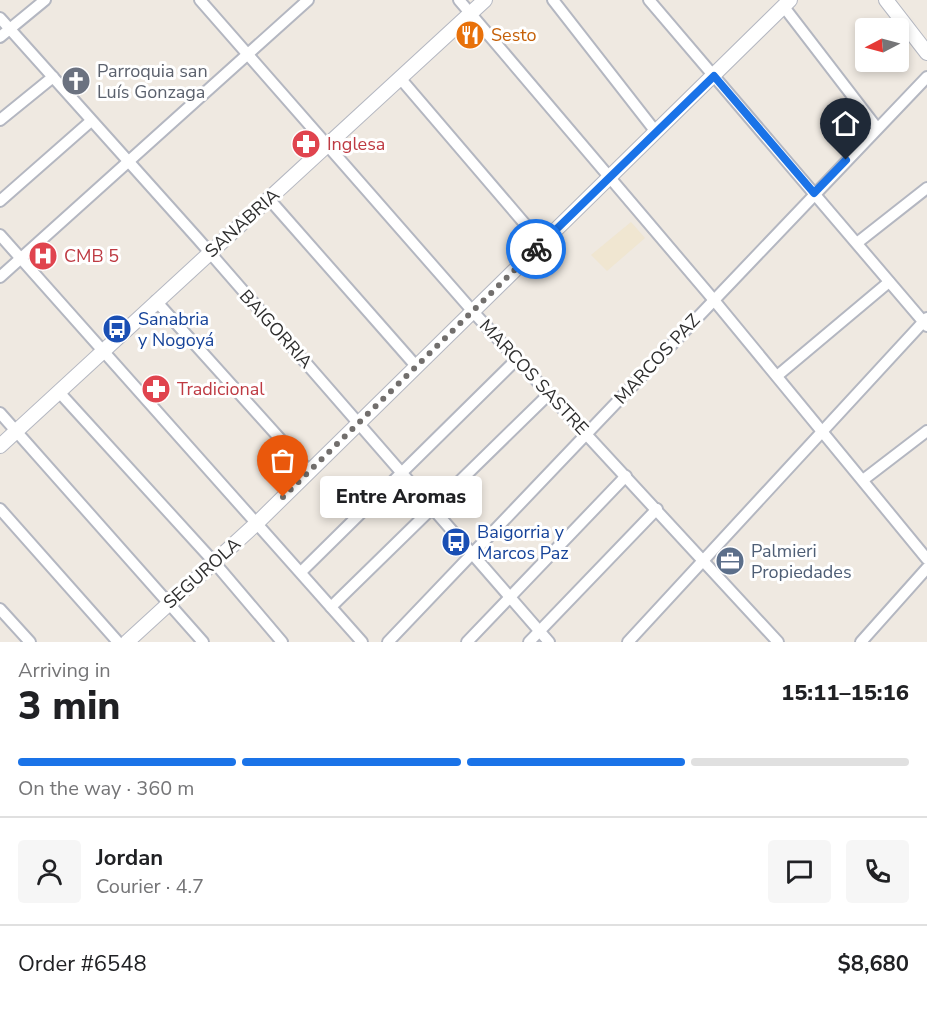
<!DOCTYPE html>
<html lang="en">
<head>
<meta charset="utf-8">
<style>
  :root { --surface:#fff; --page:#f6f6f6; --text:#202124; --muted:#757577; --line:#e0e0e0; --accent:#1a73e8 }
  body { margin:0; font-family:"Nunito Sans",sans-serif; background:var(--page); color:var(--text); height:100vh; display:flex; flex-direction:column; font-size:22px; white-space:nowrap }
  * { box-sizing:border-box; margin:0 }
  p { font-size:20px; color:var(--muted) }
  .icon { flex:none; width:33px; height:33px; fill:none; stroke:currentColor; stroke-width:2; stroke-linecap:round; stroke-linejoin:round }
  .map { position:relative; height:642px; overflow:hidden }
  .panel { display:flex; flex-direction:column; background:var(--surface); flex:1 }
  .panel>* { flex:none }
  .needle { width:39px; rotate:264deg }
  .controls { position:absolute; left:855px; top:18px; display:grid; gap:12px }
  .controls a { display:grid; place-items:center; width:54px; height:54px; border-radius:6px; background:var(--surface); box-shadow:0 3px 9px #0003; font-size:30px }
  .pin { position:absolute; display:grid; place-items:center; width:51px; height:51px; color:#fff; margin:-62px -26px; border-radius:50% 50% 50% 0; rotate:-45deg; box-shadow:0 0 6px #0007 }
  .pin .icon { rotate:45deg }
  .courier { position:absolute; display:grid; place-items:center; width:60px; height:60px; margin:-30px; border:4px solid #1a73e8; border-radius:50%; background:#fff; color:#222; box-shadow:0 2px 8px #0007 }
  .bubble { position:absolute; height:42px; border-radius:6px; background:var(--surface); box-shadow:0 3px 9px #0003; font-size:20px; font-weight:800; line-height:42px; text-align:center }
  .overview em { font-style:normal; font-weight:800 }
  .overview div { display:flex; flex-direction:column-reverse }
  .overview { display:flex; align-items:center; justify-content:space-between; height:102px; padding:0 18px }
  h1 { font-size:39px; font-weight:800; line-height:45px }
  .bar { display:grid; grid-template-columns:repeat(4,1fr); gap:9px 6px; align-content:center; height:72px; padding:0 18px }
  .bar i { height:8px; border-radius:4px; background:var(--line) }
  .bar .on { background:var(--accent) }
  .bar p { grid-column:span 4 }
  .line { display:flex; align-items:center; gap:15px; padding:0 18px; border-top:2px solid var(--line) }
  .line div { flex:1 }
  .round { display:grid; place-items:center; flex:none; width:63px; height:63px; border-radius:6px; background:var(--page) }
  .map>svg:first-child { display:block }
</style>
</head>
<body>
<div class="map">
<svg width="927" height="642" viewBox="0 0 927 642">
  <rect width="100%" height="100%" fill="#efe9e1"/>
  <path fill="#f0e6d1" d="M631,222l14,16 -38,33 -16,-16z"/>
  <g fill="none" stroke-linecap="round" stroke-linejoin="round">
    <g stroke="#b4b7c1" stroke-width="14">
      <g id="street">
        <path d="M200,0l276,315 302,327"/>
        <path d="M459,0l254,299 214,260"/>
        <path d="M553,0l103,132"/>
        <path d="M649,0l278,326"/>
        <path d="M784,7l93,121"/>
        <path d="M0,18l198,221 351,403"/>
        <path d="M0,37l45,-37"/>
        <path d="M400,78l142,166"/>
        <path d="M0,120l53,-43"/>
        <path d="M269,199l147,167"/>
        <path d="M0,201l91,-80"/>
        <path d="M0,235l362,407"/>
        <path d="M857,243l70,-55"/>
        <path d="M0,277l308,-277"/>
        <path d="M156,301l153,170"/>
        <path d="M777,376l112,-94"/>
        <path d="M59,392l155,170 68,80"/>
        <path d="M0,413l203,229"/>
        <path d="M863,480l64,-49"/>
        <path d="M0,509l118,133"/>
        <path d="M301,572l216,-213"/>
        <path d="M331,607l218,-213"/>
        <path d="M0,609l30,33"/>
        <path d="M388,642l539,-565"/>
        <path d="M467,642l159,-166"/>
        <path d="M529,642l128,-133"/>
        <path d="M628,642l299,-324"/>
        <path d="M861,642l66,-74"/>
      </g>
    </g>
    <g stroke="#b4b7c1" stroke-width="16">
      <g id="secondary">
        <path d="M886,0l41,53"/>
        <path d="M0,446l485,-446"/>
        <path d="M127,642l130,-119 533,-523"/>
      </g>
    </g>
    <use href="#street" stroke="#fff" stroke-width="10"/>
    <use href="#secondary" stroke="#fff" stroke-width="14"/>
  </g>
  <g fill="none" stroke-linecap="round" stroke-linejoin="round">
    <path stroke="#726f6d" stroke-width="6" stroke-dasharray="0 10.8" d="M283,497l253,-248"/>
    <path stroke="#1a73e8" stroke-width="8" d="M536,249l178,-173 100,117 32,-33"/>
  </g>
  <defs>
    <g id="restaurant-disc" transform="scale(1.5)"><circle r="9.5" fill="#e8710a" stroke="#fff"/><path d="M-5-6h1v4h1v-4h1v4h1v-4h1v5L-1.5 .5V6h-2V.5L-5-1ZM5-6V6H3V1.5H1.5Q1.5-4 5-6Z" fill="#fff"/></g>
    <g id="church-disc" transform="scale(1.5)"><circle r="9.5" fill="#6b7280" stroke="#fff"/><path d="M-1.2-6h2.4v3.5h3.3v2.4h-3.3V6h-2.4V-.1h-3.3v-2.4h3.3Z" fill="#fff"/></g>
    <g id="pharmacy-disc" transform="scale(1.5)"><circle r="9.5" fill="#e0444e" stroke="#fff"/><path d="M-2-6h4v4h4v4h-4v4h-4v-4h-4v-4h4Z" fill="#fff"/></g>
    <g id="hospital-disc" transform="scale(1.5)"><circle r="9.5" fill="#e0444e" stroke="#fff"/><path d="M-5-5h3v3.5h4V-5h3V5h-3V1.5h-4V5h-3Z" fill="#fff"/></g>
    <g id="bus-disc" transform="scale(1.5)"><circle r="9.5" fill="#1a4fb4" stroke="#fff"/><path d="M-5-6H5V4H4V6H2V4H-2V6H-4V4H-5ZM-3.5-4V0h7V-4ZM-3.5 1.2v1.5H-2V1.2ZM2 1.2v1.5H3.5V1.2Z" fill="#fff"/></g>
    <g id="office-disc" transform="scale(1.5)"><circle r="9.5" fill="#5c6f8a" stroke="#fff"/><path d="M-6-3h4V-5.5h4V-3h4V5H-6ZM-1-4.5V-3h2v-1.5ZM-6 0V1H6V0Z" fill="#fff"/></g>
  </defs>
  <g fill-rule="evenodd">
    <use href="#restaurant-disc" x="470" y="35"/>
    <use href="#church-disc" x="76" y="81"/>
    <use href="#pharmacy-disc" x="306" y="144"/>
    <use href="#hospital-disc" x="43" y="256"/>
    <use href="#bus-disc" x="117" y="329"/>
    <use href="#pharmacy-disc" x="156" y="389"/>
    <use href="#bus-disc" x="456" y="542"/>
    <use href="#office-disc" x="730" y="561"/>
  </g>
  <g text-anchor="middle" stroke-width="6" stroke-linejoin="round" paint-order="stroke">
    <g font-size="18" fill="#c56008" stroke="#fff" text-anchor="start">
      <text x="491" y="41">Sesto</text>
    </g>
    <g font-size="18" fill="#5b616d" stroke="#fff" text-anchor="start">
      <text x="97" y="77">Parroquia san<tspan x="97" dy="21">Luís Gonzaga</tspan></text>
    </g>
    <g font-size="18" fill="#be3a42" stroke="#fff" text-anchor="start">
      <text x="327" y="150">Inglesa</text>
      <text x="64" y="262">CMB 5</text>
      <text x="177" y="395">Tradicional</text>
    </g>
    <g font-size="18" fill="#2e2e2e" stroke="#fff">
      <text transform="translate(242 223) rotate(-42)" y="6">SANABRIA</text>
      <text transform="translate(276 329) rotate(48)" y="6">BAIGORRIA</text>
      <text transform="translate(657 359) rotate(-47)" y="6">MARCOS PAZ</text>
      <text transform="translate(534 377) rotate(47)" y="6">MARCOS SASTRE</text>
      <text transform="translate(202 573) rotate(-42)" y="6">SEGUROLA</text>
    </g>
    <g font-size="18" fill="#164399" stroke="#fff" text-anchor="start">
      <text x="138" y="325">Sanabria<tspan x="138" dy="21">y Nogoyá</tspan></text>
      <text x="477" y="538">Baigorria y<tspan x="477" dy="21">Marcos Paz</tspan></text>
    </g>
    <g font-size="18" fill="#4e5e75" stroke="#fff" text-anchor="start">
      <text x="751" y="557">Palmieri<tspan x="751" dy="21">Propiedades</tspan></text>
    </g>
  </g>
</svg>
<div class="controls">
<a><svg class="needle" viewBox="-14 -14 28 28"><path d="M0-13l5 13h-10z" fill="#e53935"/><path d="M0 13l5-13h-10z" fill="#757577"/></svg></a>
</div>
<div class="pin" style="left:283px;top:497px;background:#ea580c"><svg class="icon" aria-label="bag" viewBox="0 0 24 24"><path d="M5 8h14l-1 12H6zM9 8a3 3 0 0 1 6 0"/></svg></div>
<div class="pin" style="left:846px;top:160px;background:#1f2937"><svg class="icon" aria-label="home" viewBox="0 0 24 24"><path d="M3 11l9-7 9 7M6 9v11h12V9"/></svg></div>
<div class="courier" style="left:536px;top:249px"><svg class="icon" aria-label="bike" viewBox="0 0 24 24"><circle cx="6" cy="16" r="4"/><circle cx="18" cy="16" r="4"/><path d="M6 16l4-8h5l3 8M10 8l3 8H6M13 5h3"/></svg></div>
<div class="bubble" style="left:320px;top:476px;width:162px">Entre Aromas</div>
</div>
<section class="panel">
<div class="overview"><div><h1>3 min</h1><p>Arriving in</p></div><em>15:11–15:16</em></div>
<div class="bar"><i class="on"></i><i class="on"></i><i class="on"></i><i></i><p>On the way · 360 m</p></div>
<div class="line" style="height:108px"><a class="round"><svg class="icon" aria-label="person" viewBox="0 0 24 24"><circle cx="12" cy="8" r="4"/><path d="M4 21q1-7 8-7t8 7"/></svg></a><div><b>Jordan</b><p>Courier · 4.7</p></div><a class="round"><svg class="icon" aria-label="chat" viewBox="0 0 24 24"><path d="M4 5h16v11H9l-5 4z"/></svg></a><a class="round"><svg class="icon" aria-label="phone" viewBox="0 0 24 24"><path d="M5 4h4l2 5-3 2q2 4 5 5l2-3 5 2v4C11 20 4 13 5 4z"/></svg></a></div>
<div class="line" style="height:78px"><div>Order #6548</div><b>$8,680</b></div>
</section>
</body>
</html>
